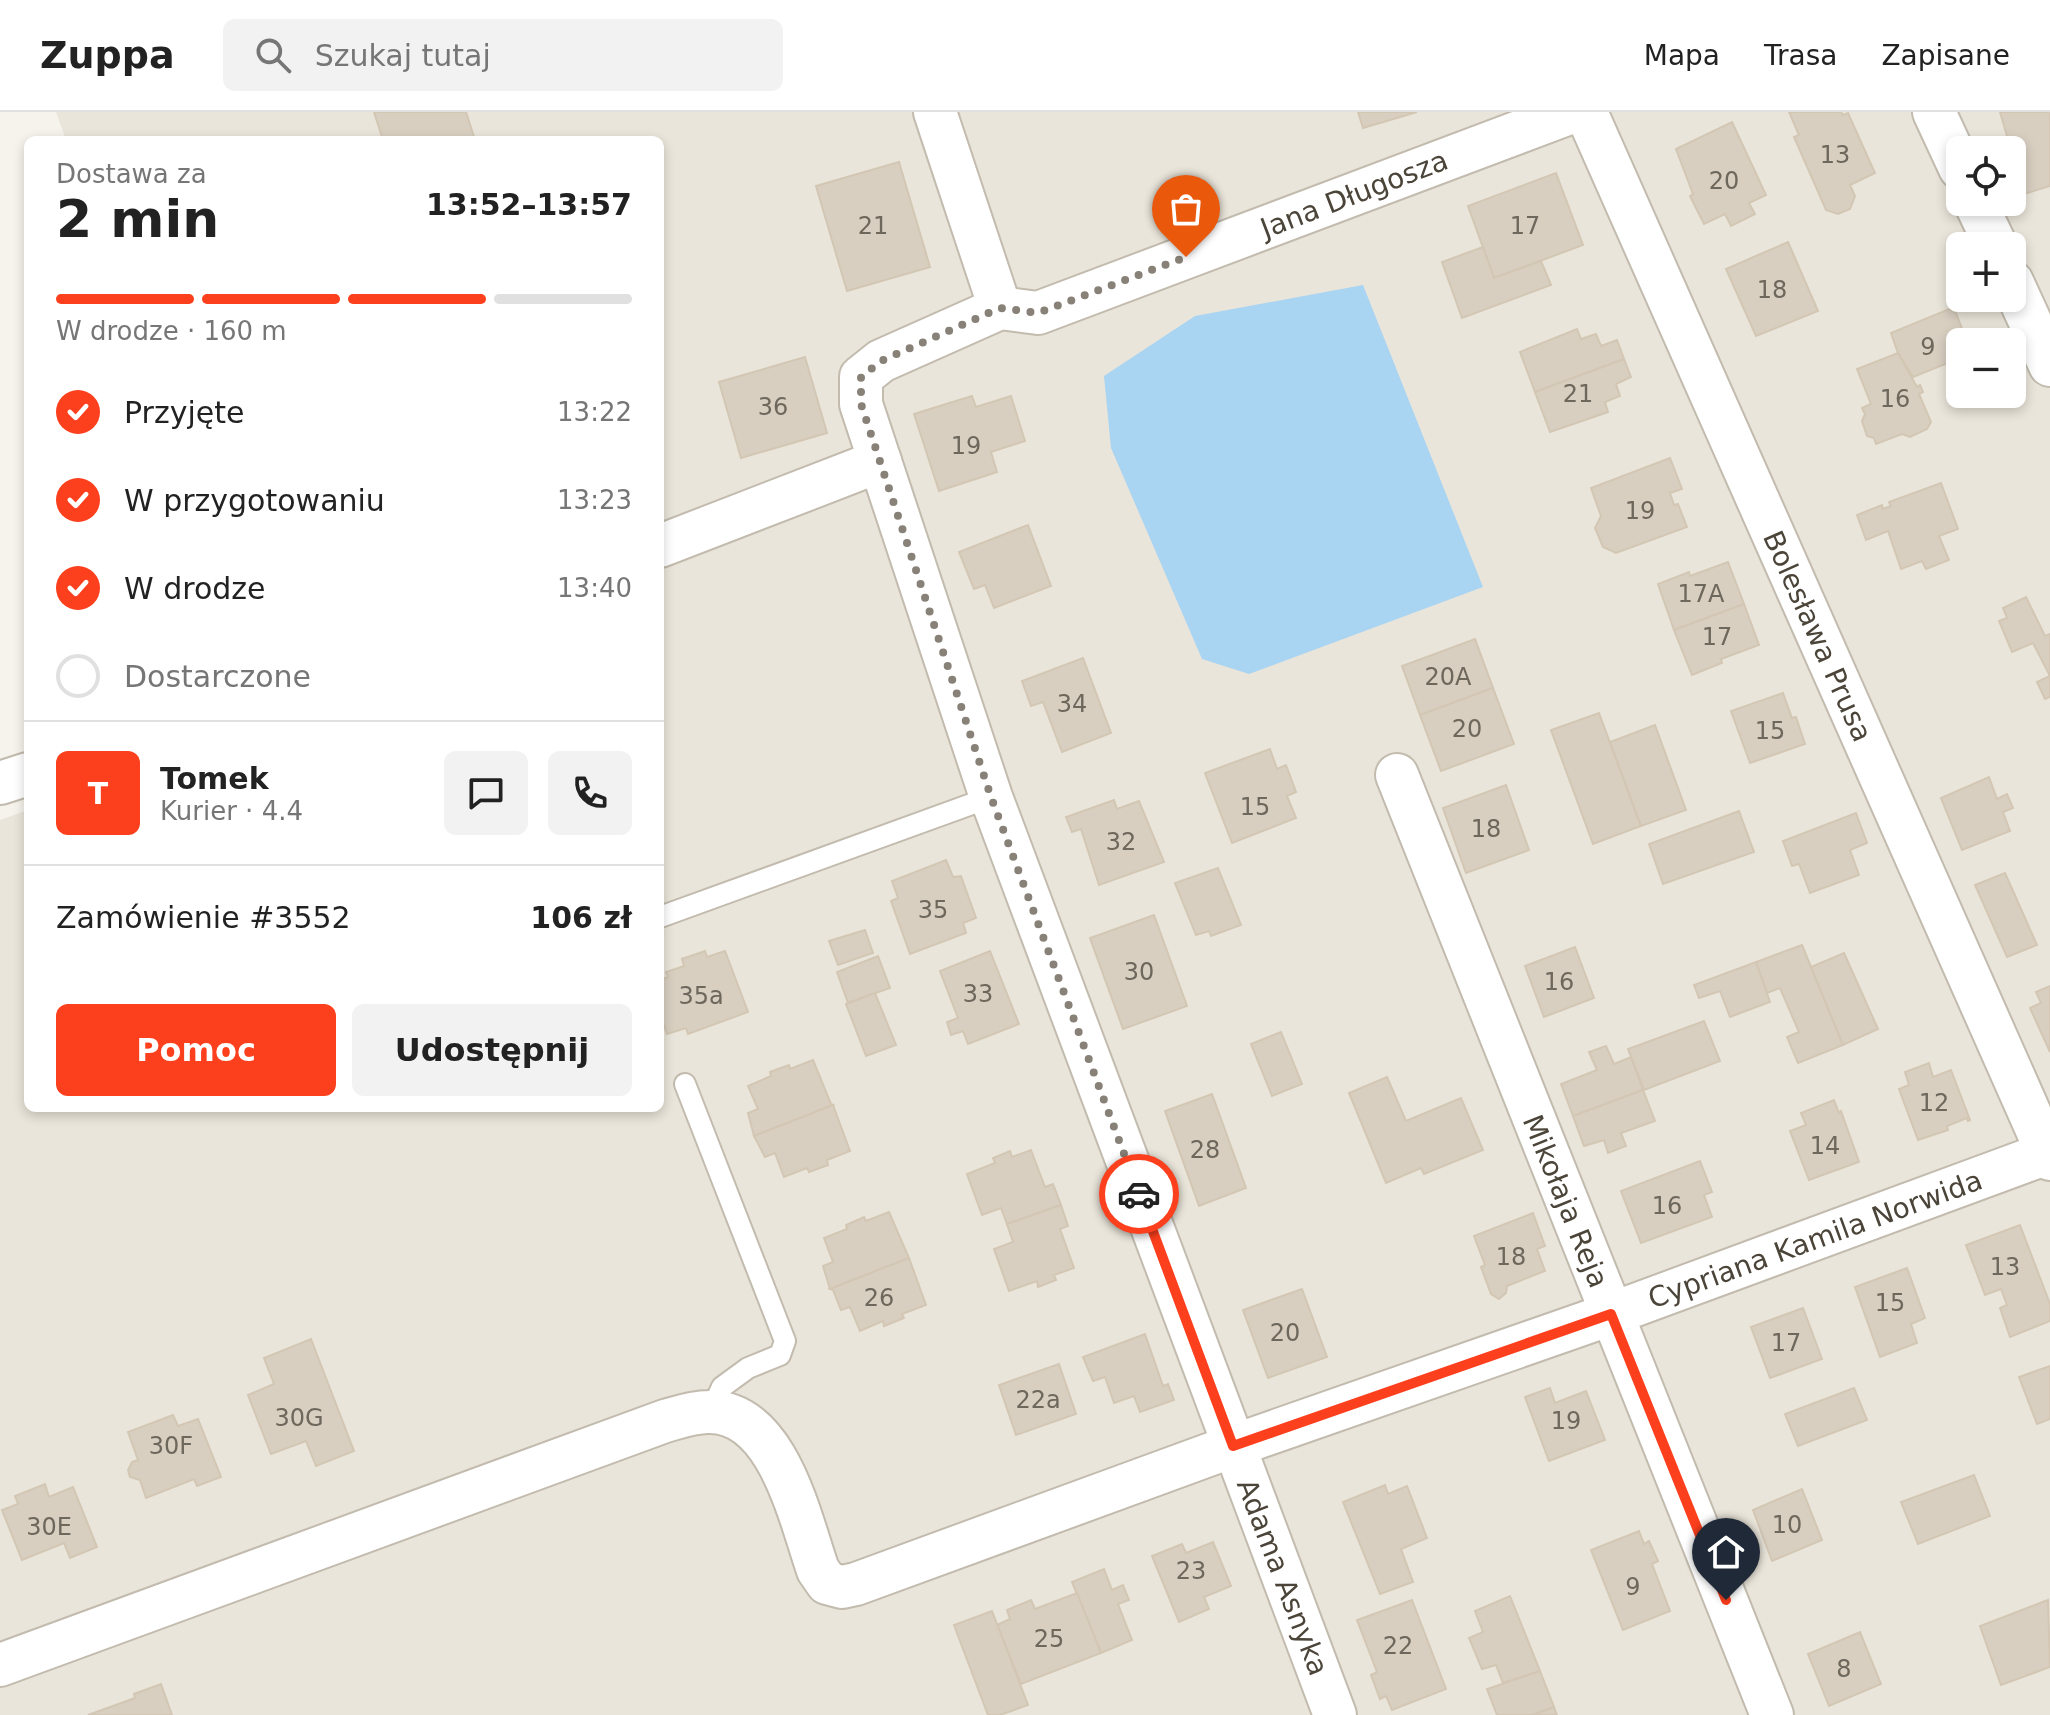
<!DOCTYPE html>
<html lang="pl">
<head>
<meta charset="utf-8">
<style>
  :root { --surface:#fff; --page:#f2f2f2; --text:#222; --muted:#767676; --line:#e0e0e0; --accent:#fc3f1d }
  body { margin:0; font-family:"DejaVu Sans",sans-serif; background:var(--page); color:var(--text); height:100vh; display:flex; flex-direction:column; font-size:30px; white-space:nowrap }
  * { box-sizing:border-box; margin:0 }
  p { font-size:26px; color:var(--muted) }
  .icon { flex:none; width:44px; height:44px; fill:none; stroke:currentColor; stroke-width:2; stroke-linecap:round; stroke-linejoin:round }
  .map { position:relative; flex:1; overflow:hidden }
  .details { position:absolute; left:24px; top:24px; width:640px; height:976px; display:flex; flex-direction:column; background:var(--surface); border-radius:12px; box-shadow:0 4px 12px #0003 }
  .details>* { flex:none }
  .buttons { position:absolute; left:1946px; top:24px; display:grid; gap:16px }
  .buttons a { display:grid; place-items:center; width:80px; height:80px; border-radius:12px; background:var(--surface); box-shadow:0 4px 12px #0003; font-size:40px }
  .pin { position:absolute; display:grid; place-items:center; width:68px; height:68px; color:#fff; margin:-82px -34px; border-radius:50% 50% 50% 0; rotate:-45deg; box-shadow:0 0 8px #0007 }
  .pin .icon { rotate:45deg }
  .courier { position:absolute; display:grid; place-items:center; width:80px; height:80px; margin:-40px; border:6px solid #fc3f1d; border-radius:50%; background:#fff; color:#222; box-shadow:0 2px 10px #0007 }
  .summary em { font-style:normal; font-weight:600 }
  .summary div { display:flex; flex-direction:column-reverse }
  .summary { display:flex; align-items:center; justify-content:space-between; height:136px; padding:0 32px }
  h1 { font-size:52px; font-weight:600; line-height:60px }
  .bar { display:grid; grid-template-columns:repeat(4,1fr); gap:12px 8px; align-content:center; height:96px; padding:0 32px }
  .bar i { height:10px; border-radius:6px; background:var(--line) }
  .bar .selected { background:var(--accent) }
  .bar p { grid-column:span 4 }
  .line { display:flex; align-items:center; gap:20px; padding:0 32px; border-top:2px solid var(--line) }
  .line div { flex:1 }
  .round { display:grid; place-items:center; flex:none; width:84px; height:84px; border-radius:12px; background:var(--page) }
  ol { padding:0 32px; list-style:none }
  li { display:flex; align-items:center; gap:24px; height:88px }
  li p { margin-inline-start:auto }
  li .icon { padding:8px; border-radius:50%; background:var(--accent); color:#fff; stroke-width:4 }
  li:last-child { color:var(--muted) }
  li i { width:44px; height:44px; border:4px solid var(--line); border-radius:50% }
  .primary-button { display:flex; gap:16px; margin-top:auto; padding:16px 32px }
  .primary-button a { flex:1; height:92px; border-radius:12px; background:var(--accent); color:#fff; font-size:32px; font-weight:600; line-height:92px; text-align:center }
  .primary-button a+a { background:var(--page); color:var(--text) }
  header { display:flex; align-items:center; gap:48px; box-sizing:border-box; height:112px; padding:0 40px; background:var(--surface); border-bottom:2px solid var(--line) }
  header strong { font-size:38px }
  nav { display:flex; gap:44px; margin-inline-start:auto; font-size:28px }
  .search { width:560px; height:72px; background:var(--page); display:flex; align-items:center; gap:20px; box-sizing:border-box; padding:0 28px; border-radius:12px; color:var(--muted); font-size:30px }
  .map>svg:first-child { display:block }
</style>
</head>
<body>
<header>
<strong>Zuppa</strong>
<div class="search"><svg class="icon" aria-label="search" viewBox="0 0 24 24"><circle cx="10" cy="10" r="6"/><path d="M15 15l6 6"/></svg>Szukaj tutaj</div>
<nav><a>Mapa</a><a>Trasa</a><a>Zapisane</a></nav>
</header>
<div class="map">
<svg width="2050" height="1603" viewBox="0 0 2050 1603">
  <rect width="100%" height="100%" fill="#f6f3ec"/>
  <path fill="#eae5da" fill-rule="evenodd" d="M56,0h1994v1603h-2050v-895l28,-10v298h632v-968h-594zM1960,38h52v52h-52zM1960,134h52v52h-52zM1960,230h52v52h-52z"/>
  <path fill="#a9d4f2" d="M1363,173l120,302 -234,87 -47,-15 -91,-211 -7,-72 91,-60z"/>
  <g fill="#d8cfc1" stroke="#d3c7b4" stroke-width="2">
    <path d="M374,0h92l9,28h-92z"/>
    <path d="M1358,0h59l-54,16z"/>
    <path d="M1789,0h52l2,3 5,-2 27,60 -25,12 5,11 -5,13 -12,5 -12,-4 -32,-73 5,-2z"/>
    <path d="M2000,0h50v74l-26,8z"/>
    <path d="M1732,10l34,73 -17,8 6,11 -24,12 -6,-12 -21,10 -14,-28 3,-2 -17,-45z"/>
    <path d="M899,50l31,105 -83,24 -31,-105z"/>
    <path d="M1556,61l27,72 -89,33 -26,-72z"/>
    <path d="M1788,130l30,69 -62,25 -30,-67z"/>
    <path d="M1483,135l11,31 47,-17 10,24 -89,33 -20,-56z"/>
    <path d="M1949,197l7,4 11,29h-7v16l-47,19 -15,-24 -7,-20z"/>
    <path d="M1577,217l4,10 15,-5 5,12 16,-6 7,19 -89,33 -15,-40z"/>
    <path d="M1898,241l19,34 3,-2 3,7 -4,2 12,28 -4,7 -17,8 -8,-3 -26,10 -2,-6 -7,-2 -5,-15 3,-7 -3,-6 9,-4 -14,-35z"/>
    <path d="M805,245l22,76 -86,25 -22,-76z"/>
    <path d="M1624,247l7,18 -15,7 4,12 -15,6 3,10 -58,20 -15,-40z"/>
    <path d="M972,284l4,11 35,-11 14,45 -34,11 6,20 -58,19 -25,-77z"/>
    <path d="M1670,346l12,31 -12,4 4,12 4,-1 9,23 -71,26 -13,-6 -8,-19 6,-12 -10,-28z"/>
    <path d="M1941,371l17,46 -19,7 10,24 -23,9 -4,-8 -21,8 -13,-38 -22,9 -9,-25 25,-10 1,4 8,-3 -2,-4z"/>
    <path d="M1028,413l23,61 -57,22 -9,-23 -11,4 -15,-37z"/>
    <path d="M1728,450l16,42 -70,26 -16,-46 31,-12 1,4z"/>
    <path d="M2026,485l19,39 5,-2v63l-5,2 -8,-17 13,-6 -17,-33 -21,9 -13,-31 8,-3 -4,-10z"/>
    <path d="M1744,492l15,41 -38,14 1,4 -30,12 -18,-45z"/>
    <path d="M1475,527l18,49 -73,27 -18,-49z"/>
    <path d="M1083,546l28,75 -49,19 -19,-50 -12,4 -9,-25z"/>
    <path d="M1493,576l21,56 -73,27 -21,-56z"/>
    <path d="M1783,581l9,25 4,-1 9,27 -55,19 -19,-52z"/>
    <path d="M1599,601l42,113 -48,18 -42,-114z"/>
    <path d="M1655,613l31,85 -45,16 -31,-84z"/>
    <path d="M1270,637l7,20 9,-4 10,27 -9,4 9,22 -64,25 -27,-70z"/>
    <path d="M1989,665l8,22 10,-5 6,14 -10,4 7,19 -48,19 -21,-52z"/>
    <path d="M1506,673l23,65 -63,23 -23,-65z"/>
    <path d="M1114,688l3,9 22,-8 25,61 -65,23 -18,-56 -9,3 -6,-15z"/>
    <path d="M1739,699l15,41 -91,32 -14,-40z"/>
    <path d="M1856,701l11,30 -17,7 9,25 -49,18 -11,-29 -7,2 -9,-25z"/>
    <path d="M946,748l7,17 8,-1 15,42 -13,5 3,10 -56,21 -19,-53 7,-3 -6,-17z"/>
    <path d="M1218,756l23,57 -30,11 -2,-5 -13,4 -21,-52z"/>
    <path d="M2005,761l32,72 -30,12 -32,-72z"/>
    <path d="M1154,803l33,91 -64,23 -33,-91z"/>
    <path d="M865,818l8,23 -35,12 -9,-24z"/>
    <path d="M1802,833l41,100 -45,18 -11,-26 12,-5 -19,-44 -13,5 -11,-31z"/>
    <path d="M1575,835l19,51 -50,19 -19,-51z"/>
    <path d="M705,839l2,6 18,-6 23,61 -60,22 -2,-6 -19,6 -7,-20v-34l8,-3 -2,-5 18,-6 -2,-7z"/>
    <path d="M990,839l29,73 -51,20 -5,-13 -12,4 -4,-13 11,-4 -18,-47z"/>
    <path d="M1844,841l34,76 -35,16 -32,-78z"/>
    <path d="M878,844l12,32 -42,15 -11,-31z"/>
    <path d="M1756,850l14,40 -40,15 -10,-26 -21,7 -5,-13z"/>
    <path d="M2050,874v66l-20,-44 11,-5 -5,-11z"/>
    <path d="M875,881l21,52 -30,11 -20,-52z"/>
    <path d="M1704,909l16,40 -76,29 -16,-41z"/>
    <path d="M1281,920l21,52 -30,12 -21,-52z"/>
    <path d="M1606,934l8,18 17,-7 12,33 -70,26 -12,-32 36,-14 -8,-18z"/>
    <path d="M813,948l18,44 2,1 -79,31 -6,-23 10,-4 -10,-23 23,-10 -1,-4 19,-7 1,4z"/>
    <path d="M1929,951l4,14 18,-7 19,50 -2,1 -1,-3 -20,8 1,4 -30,10 -19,-51 10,-4 -4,-13z"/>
    <path d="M1387,965l19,44 55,-23 22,52 -59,24 -3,-6 -35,15 -37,-90z"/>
    <path d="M1643,978l12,31 -34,12 5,13 -18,7 -4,-13 -20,6 -11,-30z"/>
    <path d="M1212,982l34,94 -47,18 -34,-95z"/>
    <path d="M1834,988l5,13 2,-2 18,51 -50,18 -19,-49 16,-6 -5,-12z"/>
    <path d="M833,993l17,46 -23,9 1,5 -19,7 -2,-4 -23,9 -9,-24 -10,4 -11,-21z"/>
    <path d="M1031,1038l14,37 8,-3 8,21 -54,19 -6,-16 -19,7 -15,-41 28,-11 -2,-5 17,-7 2,6z"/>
    <path d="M1700,1049l12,31 -8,3 8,22 -71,26 -20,-52z"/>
    <path d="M1061,1093l7,21 -8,3 14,39 -20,7 2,5 -18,7 -1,-6 -28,10 -15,-42 19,-7 -6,-18z"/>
    <path d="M889,1100l20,46 -79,31 -7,-23 10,-4 -9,-24 23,-9 -1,-4 18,-8 2,4z"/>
    <path d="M1533,1101l12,33 -8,3 8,22 -38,15 -1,7 -7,6 -8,-5 -10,-27 4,-2 -11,-29z"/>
    <path d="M2020,1113l30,79v17l-40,16 -10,-29 7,-3 -6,-16 -16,6 -19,-50z"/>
    <path d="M909,1146l17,47 -24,9 2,4 -20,8 -1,-5 -23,10 -10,-24 -9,3 -8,-20 -3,-1z"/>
    <path d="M1907,1156l18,50 -14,6 6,19 -37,14 -25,-70z"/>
    <path d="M1302,1177l25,68 -59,21 -25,-68z"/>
    <path d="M1803,1196l19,51 -52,19 -19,-51z"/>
    <path d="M1145,1222l18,52 5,-2 6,16 -34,12 -6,-16 -20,7 -9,-26 -12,4 -10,-24z"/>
    <path d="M311,1227l43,112 -38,15 -10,-25 -35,13 -23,-59 26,-11 -10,-26z"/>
    <path d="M1059,1252l17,50 -60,21 -17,-50z"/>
    <path d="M2050,1254v53l-13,5 -18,-47z"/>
    <path d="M1550,1276l5,15 31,-12 19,49 -56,21 -24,-64z"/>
    <path d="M1854,1276l13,32 -69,26 -13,-32z"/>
    <path d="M173,1303l5,11 20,-7 23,58 -24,9 -3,-7 -48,19 -6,-18 -10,-3 -2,-7 4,-8 6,-2 -10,-28z"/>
    <path d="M1974,1363l16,41 -72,28 -17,-42z"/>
    <path d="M45,1372l4,13 24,-10 24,60 -27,11 -6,-15 -42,17 -20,-50 16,-6 -3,-8z"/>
    <path d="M1385,1373l3,9 19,-8 20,52 -26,11 12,33 -33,12 -37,-92z"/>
    <path d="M1802,1377l20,51 -50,21 -19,-51z"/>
    <path d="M1639,1419l5,13 5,-3 9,20 -6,3 18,47 -47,19 -32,-80z"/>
    <path d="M1213,1430l18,44 -27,11 5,12 -30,13 -27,-66 30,-12 4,9z"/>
    <path d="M1104,1457l8,21 11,-5 6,15 -11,4 14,36 -31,13 -29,-71z"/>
    <path d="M1077,1481l24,60 -80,31 -24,-59 13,-6 -3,-9 24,-10 4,9z"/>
    <path d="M1510,1484l30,75 -37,12 -7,-18 -14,4 -13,-31 14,-6 -8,-21z"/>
    <path d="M1412,1488l34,89 -54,21 -6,-14 -6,3 -9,-24 6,-3 -20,-52z"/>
    <path d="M2048,1488l2,67 -49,18 -21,-59z"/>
    <path d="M992,1499l36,94 -28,10h-12l-34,-90z"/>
    <path d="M1860,1520l21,52 -52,22 -21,-52z"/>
    <path d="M1540,1559l14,36 -21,8h-36l-10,-26z"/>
    <path d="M161,1572l11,31h-84l47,-17 -1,-4z"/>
    <path d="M1554,1595l3,8h-24z"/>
  </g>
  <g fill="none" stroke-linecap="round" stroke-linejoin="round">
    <g stroke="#c2bbae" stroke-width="24">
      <g id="service">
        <path d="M660,805l331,-120"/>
        <path d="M685,972l100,257 -5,14 -32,13 -26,19 -11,24"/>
      </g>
    </g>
    <g stroke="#c2bbae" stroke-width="46">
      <g id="minor">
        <path d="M935,0l65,196"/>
        <path d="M1586,0l464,1047"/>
        <path d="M1934,0l26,56"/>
        <path d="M1975,90l21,44"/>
        <path d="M2012,170l38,83"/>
        <path d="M660,434l220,-85"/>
        <path d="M1397,663l375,940"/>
        <path d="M0,671l28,-9"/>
        <path d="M0,1553l665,-244c14,-4 28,-9 43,-9 70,-2 92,107 110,158l9,13 15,4 14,-3 377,-138 378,-132 439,-162"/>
        <path d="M1335,1603l-344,-918 -130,-393v-27l20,-16 119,-53 38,5 534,-201"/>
      </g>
    </g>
    <use href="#service" stroke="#fff" stroke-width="20"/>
    <use href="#minor" stroke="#fff" stroke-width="42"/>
  </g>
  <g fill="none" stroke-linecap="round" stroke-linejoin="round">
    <path stroke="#878178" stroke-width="8" stroke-dasharray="0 14.4" d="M1139,1082l-148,-397 -130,-393v-27l20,-16 119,-53 38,5 148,-56"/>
    <path stroke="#fc3f1d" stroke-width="10" d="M1139,1082l94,252 378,-132 115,286"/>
  </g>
  <g text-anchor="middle" stroke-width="8" stroke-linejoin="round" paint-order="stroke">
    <g font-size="24" fill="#6e675b">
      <text x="1835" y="51">13</text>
      <text x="1724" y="77">20</text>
      <text x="873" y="122">21</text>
      <text x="1525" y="122">17</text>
      <text x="1772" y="186">18</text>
      <text x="1928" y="243">9</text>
      <text x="1578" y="290">21</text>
      <text x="1895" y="295">16</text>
      <text x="773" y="303">36</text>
      <text x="966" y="342">19</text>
      <text x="1640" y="407">19</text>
      <text x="1701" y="490">17A</text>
      <text x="1717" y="533">17</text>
      <text x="1448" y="573">20A</text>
      <text x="1072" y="600">34</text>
      <text x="1467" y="625">20</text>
      <text x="1770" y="627">15</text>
      <text x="1255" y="703">15</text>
      <text x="1486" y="725">18</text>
      <text x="1121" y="738">32</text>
      <text x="933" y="806">35</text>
      <text x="1139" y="868">30</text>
      <text x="1559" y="878">16</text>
      <text x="978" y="890">33</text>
      <text x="701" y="892">35a</text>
      <text x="1934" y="999">12</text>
      <text x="1825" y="1042">14</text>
      <text x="1205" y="1046">28</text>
      <text x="1667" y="1102">16</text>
      <text x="1511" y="1153">18</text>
      <text x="2005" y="1163">13</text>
      <text x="879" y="1194">26</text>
      <text x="1890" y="1199">15</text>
      <text x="1285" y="1229">20</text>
      <text x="1786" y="1239">17</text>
      <text x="1038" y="1296">22a</text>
      <text x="299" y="1314">30G</text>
      <text x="1566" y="1317">19</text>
      <text x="171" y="1342">30F</text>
      <text x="1787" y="1421">10</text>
      <text x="49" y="1423">30E</text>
      <text x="1191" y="1467">23</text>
      <text x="1633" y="1483">9</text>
      <text x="1049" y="1535">25</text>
      <text x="1398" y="1542">22</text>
      <text x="1844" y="1565">8</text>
    </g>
    <g font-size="28" fill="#4b4439" stroke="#fff">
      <text transform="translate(1354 82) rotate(-21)" y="10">Jana Długosza</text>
      <text transform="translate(1818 524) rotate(66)" y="10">Bolesława Prusa</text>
      <text transform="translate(1566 1089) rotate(68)" y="10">Mikołaja Reja</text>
      <text transform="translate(1815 1127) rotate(-20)" y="10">Cypriana Kamila Norwida</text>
      <text transform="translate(1283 1465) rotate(69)" y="10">Adama Asnyka</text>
    </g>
  </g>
</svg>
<div class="buttons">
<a><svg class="icon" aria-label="locate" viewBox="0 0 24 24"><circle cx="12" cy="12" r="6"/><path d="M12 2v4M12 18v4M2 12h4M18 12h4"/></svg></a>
<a>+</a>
<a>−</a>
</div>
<div class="pin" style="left:1186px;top:145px;background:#ea580c"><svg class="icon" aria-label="bag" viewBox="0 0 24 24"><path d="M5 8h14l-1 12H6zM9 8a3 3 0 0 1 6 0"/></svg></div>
<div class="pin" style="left:1726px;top:1488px;background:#1f2937"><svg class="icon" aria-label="home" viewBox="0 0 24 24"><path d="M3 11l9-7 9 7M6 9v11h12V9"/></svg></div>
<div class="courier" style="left:1139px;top:1082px"><svg class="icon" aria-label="car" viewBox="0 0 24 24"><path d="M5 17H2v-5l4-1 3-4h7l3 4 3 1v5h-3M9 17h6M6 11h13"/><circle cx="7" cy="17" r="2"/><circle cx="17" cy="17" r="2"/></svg></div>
<section class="details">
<div class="summary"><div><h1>2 min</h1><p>Dostawa za</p></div><em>13:52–13:57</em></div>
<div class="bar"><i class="selected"></i><i class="selected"></i><i class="selected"></i><i></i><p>W drodze · 160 m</p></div>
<ol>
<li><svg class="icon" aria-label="check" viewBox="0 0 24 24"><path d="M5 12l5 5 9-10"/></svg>Przyjęte<p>13:22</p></li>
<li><svg class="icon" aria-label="check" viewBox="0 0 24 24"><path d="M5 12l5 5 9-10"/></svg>W przygotowaniu<p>13:23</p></li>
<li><svg class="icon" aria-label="check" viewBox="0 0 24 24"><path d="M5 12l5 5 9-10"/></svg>W drodze<p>13:40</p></li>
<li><i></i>Dostarczone</li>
</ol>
<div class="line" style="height:144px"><b class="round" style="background:var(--accent);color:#fff">T</b><div><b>Tomek</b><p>Kurier · 4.4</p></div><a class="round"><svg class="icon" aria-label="chat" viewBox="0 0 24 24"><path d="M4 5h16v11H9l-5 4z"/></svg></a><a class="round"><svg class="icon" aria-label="phone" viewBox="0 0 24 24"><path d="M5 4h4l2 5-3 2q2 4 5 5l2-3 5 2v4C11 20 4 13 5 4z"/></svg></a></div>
<div class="line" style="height:104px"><div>Zamówienie #3552</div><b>106 zł</b></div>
<div class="primary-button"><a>Pomoc</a><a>Udostępnij</a></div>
</section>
</div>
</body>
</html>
